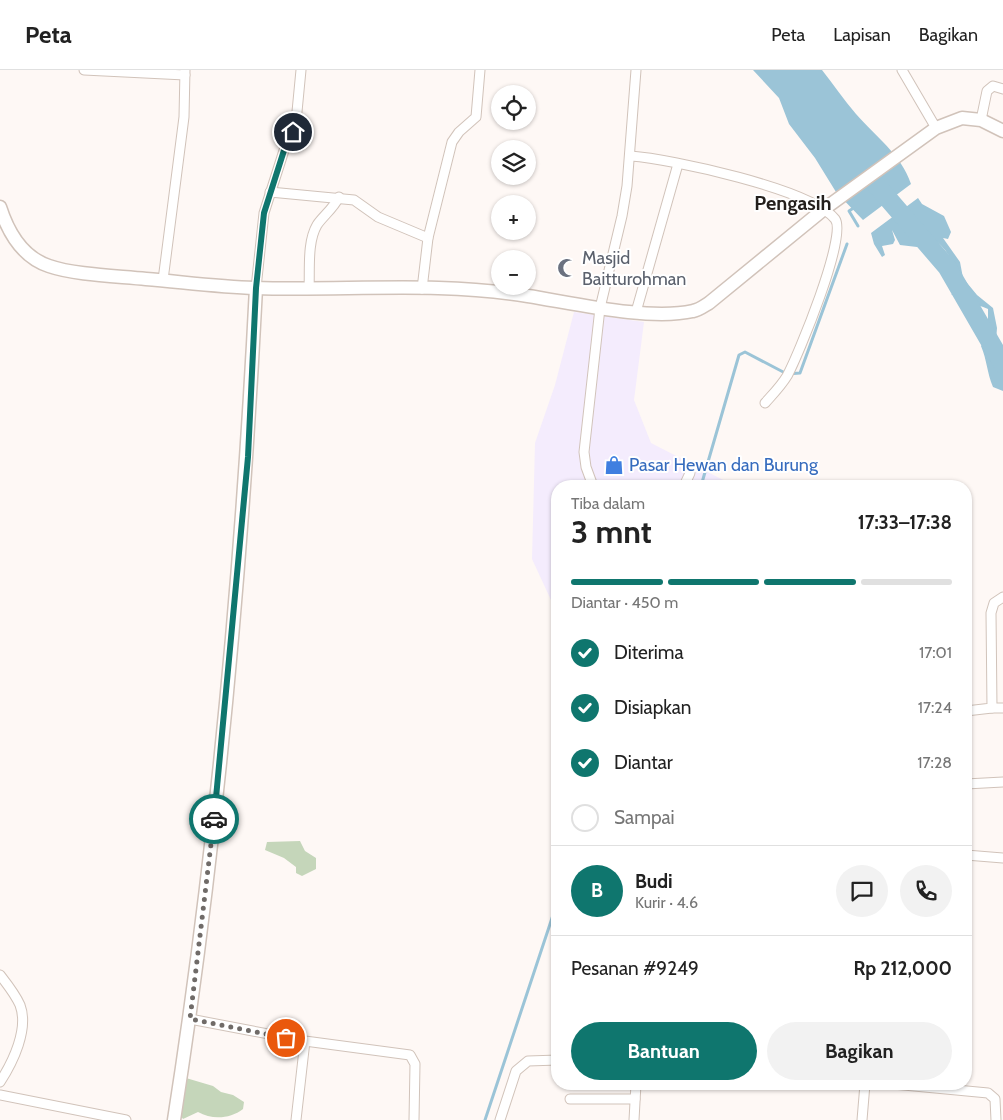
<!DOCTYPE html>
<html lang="id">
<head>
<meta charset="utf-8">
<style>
  :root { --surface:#fff; --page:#f2f2f2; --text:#222; --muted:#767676; --line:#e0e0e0; --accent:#0f766e }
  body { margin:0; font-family:Cabin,sans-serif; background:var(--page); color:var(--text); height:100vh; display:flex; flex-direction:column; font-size:19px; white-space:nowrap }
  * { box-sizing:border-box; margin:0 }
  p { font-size:16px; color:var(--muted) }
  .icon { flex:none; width:28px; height:28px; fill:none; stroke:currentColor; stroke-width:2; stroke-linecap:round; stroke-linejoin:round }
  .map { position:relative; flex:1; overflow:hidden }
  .sheet { position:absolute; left:551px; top:410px; width:421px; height:610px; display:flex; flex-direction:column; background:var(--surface); border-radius:20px; box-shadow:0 1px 4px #0004 }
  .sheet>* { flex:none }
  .fabs { position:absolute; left:491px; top:15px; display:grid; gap:10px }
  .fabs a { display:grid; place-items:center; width:45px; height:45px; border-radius:50%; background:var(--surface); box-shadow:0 1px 4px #0004; font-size:25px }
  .pin { position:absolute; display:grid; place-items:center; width:42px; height:42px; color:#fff; margin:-21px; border:2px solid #fff; border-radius:50%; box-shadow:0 1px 5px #0007 }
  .courier { position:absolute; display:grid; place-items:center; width:50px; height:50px; margin:-25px; border:4px solid #0f766e; border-radius:50%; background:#fff; color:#222; box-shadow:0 1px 6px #0007 }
  .summary em { font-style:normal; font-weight:700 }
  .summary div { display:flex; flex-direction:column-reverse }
  .summary { display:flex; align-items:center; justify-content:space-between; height:85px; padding:0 20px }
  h1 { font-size:32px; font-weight:700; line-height:38px }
  .bar { display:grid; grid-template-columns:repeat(4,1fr); gap:8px 5px; align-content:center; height:60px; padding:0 20px }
  .bar i { height:6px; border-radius:4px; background:var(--line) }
  .bar .on { background:var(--accent) }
  .bar p { grid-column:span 4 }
  .line { display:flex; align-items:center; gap:12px; padding:0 20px; border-top:1px solid var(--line) }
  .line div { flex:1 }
  .round { display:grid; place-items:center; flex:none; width:52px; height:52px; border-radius:26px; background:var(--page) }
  ol { padding:0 20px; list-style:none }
  li { display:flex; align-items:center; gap:15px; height:55px }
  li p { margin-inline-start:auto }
  li .icon { padding:5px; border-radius:50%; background:var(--accent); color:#fff; stroke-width:4 }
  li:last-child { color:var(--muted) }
  li i { width:28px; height:28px; border:2px solid var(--line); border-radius:50% }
  .button { display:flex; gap:10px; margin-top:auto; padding:10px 20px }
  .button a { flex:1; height:58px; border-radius:30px; background:var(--accent); color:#fff; font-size:20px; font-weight:700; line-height:58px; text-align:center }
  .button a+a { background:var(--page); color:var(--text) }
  header { display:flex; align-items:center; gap:30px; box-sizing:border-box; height:70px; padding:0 25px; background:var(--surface); border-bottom:1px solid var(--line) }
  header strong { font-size:24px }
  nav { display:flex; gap:28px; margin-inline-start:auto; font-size:18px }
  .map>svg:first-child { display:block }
</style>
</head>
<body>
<header>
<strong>Peta</strong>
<nav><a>Peta</a><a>Lapisan</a><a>Bagikan</a></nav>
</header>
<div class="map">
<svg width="1003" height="1050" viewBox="0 0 1003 1050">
  <rect width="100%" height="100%" fill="#fef8f5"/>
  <path fill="#f4ecfd" d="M574,242l70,10 -10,78 17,43 84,43h-177l-1,127 -25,-54 3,-116 20,-58z"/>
  <g fill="#c5d6ba">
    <path d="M300,771l5,10 11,7v11l-14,7 -6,-3v-6l-12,-9 -19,-8 2,-8z"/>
    <path d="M186,1008l27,8 8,6 12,3 11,7 -1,7c-13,10 -31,11 -45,3l-15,7 -2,-3z"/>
  </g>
  <g fill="#9bc4d7">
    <path d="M753,0h69c11,14 22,30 34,44 19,22 45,40 55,70l-48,36 -27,-28 -21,-34 -26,-34 -10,-26z"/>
    <path d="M918,128l4,6 22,12 7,16 -3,7 -5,-1 17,24 3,16 14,17 16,13 4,20 -1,13 7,29v21l-10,-4c-6,-14 -6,-27 -12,-41l7,-8v-29c-13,-6 -24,-6 -37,-15l14,-1 -2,-7 -10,-12 3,-6c-6,-12 -14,-25 -26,-30l-13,9 -17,-2 -8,-15 3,10 -2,4 -11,2 3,9 -3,2 -8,-13 -3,-11z"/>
  </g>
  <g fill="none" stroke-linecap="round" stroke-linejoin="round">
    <g stroke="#9bc4d7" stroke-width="3">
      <path d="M855,137l-6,4 9,15"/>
      <path d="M701,416l38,-131 6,-3 42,22 13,-1 47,-129"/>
      <path d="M485,1050l73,-220"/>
    </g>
    <path stroke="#9bc4d7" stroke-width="19" d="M872,110l75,87 56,97"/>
    <g stroke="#d1c3ba" stroke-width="11">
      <g id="street">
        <path d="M84,0l101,5"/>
        <path d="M902,0l34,58"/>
        <path d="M981,50l6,-29 6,-5 10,3"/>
        <path d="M631,86c40,3 180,33 204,63 13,16 -37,137 -48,157 -6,10 -14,18 -22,27"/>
        <path d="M270,122l84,8 24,17 50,21"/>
        <path d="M163,210l21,-163 1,-47"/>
        <path d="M256,218l8,-75 23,-72 9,-19 5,-52"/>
        <path d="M309,219c1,-20 -2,-47 8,-64 6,-9 16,-16 22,-28"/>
        <path d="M422,219l6,-51 24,-96 7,-10 17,-15 4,-47"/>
        <path d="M636,242l42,-148"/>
        <path d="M593,416l-7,-19 -2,-15 16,-144 22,-92 5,-30 9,-116"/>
        <path d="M684,416l6,-13"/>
        <path d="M992,638h11"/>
        <path d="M966,641l26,-3 -1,-95 3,-10 9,-6"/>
        <path d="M966,714l37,-2"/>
        <path d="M966,785l37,3"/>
        <path d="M0,905c7,9 15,19 20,30 9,24 -7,57 -20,77"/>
        <path d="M190,949l115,22 105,14 5,9 -1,56"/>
        <path d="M893,1014l95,9 7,6 1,21"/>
        <path d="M0,1025l126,25"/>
        <path d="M570,1029h65"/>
        <path d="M296,1050l9,-79"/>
        <path d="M500,1050l16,-49 12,-10 30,-1"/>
        <path d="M634,1050l2,-36"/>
        <path d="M862,1050l3,-36"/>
      </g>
    </g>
    <g stroke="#d1c3ba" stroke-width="15">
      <g id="secondary">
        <path d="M0,137c8,25 22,50 49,59 26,9 68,10 97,13 36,3 73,8 109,9 90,3 183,-7 273,8 45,7 121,25 165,15 6,-1 11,-5 16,-8l115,-94 112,-81 26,-10 19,2 22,11"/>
        <path d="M174,1050c43,-275 68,-554 82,-832"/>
      </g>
    </g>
    <use href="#street" stroke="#fff" stroke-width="9"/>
    <use href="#secondary" stroke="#fff" stroke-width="12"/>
  </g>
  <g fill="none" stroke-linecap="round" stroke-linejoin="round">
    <path stroke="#706b68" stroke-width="5" stroke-dasharray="0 9" d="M214,749l-24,200 96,19"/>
    <path stroke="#0f766e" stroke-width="6" d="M214,749l34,-362 8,-169 8,-75 23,-72 6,-9"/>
  </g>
  <defs>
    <g id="mosque-bare" transform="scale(1.5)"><path d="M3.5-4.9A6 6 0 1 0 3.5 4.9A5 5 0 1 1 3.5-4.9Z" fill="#6b7280" stroke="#fff" stroke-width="2.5" paint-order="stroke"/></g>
    <g id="shop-bare" transform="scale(1.5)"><path d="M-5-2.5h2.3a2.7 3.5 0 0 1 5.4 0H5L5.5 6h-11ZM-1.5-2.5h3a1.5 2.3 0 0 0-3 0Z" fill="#3f7fe0" stroke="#fff" stroke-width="2.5" paint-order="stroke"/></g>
  </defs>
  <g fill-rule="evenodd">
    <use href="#mosque-bare" x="567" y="198"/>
    <use href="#shop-bare" x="614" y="395"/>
  </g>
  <g text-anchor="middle" stroke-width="4" stroke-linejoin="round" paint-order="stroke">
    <g font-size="18" fill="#5b616d" stroke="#fff" text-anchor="start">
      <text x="582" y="194">Masjid<tspan x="582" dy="21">Baitturohman</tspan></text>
    </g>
    <g font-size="18" fill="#366cbe" stroke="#fff" text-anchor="start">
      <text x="629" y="401">Pasar Hewan dan Burung</text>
    </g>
    <g font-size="20" font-weight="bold" fill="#241f1c" stroke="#fff">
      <text x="793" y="140">Pengasih</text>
    </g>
  </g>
</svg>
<div class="fabs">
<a><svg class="icon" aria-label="locate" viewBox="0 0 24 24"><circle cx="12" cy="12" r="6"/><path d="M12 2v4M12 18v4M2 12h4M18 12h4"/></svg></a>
<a><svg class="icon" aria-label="layers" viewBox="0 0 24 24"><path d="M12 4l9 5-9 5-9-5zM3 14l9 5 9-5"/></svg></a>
<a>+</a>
<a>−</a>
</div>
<div class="pin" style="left:286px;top:968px;background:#ea580c"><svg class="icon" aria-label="bag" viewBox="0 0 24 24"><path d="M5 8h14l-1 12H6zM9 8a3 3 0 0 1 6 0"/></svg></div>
<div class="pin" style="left:293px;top:62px;background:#1f2937"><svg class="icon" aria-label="home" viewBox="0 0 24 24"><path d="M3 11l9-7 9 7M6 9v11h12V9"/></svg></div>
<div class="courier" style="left:214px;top:749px"><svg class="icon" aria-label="car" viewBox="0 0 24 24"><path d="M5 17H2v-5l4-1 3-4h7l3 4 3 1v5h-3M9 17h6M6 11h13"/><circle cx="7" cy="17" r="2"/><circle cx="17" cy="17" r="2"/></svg></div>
<section class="sheet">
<div class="summary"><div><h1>3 mnt</h1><p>Tiba dalam</p></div><em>17:33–17:38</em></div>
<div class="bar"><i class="on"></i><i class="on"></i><i class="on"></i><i></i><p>Diantar · 450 m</p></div>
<ol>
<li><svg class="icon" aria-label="check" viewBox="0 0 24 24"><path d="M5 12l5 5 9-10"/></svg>Diterima<p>17:01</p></li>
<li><svg class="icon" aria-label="check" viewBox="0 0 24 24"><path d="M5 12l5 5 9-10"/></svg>Disiapkan<p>17:24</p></li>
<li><svg class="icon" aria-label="check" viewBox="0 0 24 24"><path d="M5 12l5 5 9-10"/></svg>Diantar<p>17:28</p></li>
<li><i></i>Sampai</li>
</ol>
<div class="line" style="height:90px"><b class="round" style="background:var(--accent);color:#fff">B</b><div><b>Budi</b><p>Kurir · 4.6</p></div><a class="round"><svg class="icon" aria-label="chat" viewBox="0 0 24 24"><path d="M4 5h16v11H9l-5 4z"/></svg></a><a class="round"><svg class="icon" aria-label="phone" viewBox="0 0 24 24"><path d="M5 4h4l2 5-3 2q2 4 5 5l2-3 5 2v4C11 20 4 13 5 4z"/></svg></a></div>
<div class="line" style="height:65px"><div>Pesanan #9249</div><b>Rp 212,000</b></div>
<div class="button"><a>Bantuan</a><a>Bagikan</a></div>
</section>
</div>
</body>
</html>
